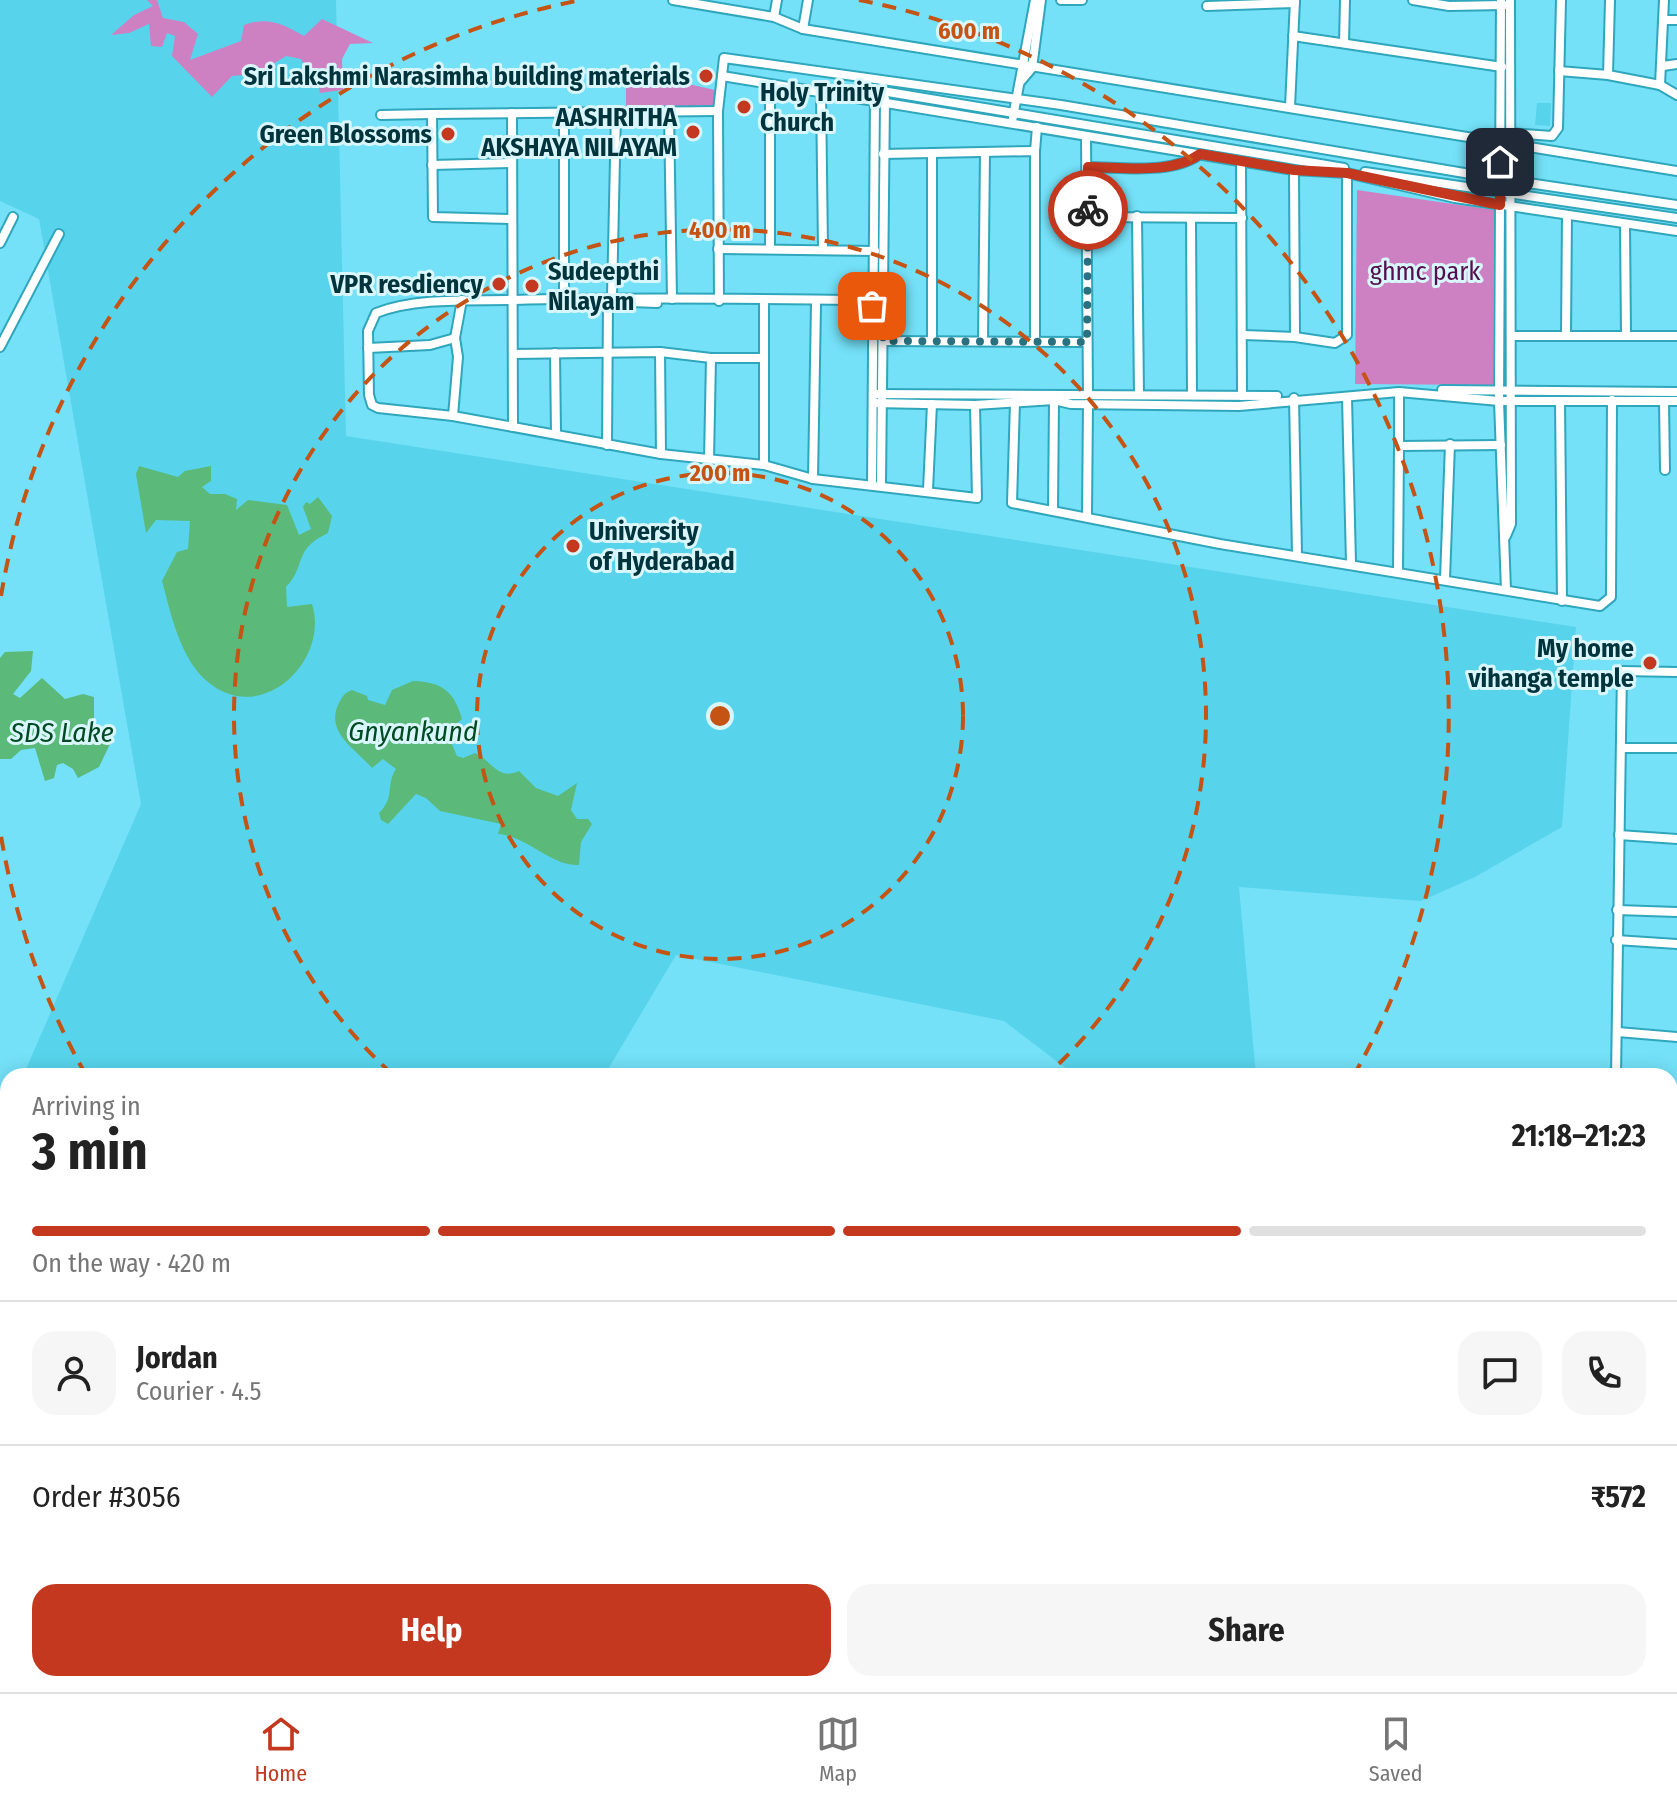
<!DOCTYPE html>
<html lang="en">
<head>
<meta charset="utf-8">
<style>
  :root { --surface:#fff; --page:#f6f6f6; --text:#222; --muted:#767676; --line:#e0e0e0; --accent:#c3381f }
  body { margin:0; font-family:"Fira Sans Condensed",sans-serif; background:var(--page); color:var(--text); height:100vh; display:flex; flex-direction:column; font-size:30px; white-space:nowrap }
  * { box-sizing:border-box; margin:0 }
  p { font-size:26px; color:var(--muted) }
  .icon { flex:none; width:44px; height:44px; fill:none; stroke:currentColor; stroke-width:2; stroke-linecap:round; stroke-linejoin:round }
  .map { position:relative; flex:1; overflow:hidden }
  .details { position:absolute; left:0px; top:1068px; width:1678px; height:624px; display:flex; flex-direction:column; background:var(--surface); border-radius:24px 24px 0 0; box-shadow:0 4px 20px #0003 }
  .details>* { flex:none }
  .pin { position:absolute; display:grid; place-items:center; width:68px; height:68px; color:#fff; margin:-34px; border-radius:16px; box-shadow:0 4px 12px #0006 }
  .courier { position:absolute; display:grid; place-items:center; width:80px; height:80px; margin:-40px; border:6px solid #c3381f; border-radius:50%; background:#fff; color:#222; box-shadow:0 2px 10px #0007 }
  .headline em { font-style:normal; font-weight:700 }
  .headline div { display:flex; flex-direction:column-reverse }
  .headline { display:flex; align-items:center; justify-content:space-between; height:136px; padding:0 32px }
  h1 { font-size:52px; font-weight:700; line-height:60px }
  .bar { display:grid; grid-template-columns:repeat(4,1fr); gap:12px 8px; align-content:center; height:96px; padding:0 32px }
  .bar i { height:10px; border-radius:6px; background:var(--line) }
  .bar .selected { background:var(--accent) }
  .bar p { grid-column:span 4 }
  .line { display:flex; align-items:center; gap:20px; padding:0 32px; border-top:2px solid var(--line) }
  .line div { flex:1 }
  .round { display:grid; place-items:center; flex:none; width:84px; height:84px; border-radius:24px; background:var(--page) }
  .action { display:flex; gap:16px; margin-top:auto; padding:16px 32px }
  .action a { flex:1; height:92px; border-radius:24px; background:var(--accent); color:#fff; font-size:32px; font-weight:700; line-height:92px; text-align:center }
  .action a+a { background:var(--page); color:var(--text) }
  .dock { display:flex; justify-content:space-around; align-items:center; height:112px; border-top:2px solid var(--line); background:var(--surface); font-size:22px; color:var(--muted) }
  .dock a { display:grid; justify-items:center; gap:4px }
  .dock .selected { color:var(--accent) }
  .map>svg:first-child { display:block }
</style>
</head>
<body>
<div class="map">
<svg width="1677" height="1692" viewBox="0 0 1677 1692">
  <rect width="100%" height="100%" fill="#74e1f8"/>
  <g fill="#57d4eb">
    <path d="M0,0h336l10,436 1230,191 -14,200 -87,50 -54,24 -182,-14 17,189h-180l-72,-55 -328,-66 -72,121h-581l118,-272 -102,-585 -39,-18z"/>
    <path d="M1537,103h14l-1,23 -15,-1z"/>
    <path d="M8,1112v53l-8,-5v-29z"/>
  </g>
  <g fill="#ce81c2">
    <path d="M147,0h10l6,18 21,4 14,12 -8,26 51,-19 3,-16c25,-9 39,-1 60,11l18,-17 51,24 -23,1 -8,15 1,31 -23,3 -2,-12 -10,-7 -7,-15 -15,-3 -29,18 -25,2 -20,21 -40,-41 3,-20 -8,-3 -5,14 -11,-1 -2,-22 -20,9 -18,2 23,-20 19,-9z"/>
    <path d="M626,70l89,20 -2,16 -87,1z"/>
    <path d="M1357,190l137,20 -1,175 -138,-1z"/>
  </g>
  <g fill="#5bb979">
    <path d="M139,466l39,11 7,-6 26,-5v15l-9,6 8,7h15l12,5 -1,11 12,-10 39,5 12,30 12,-6 -8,-22 3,-5 4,2 8,-7 14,19 -4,17c-36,17 -21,32 -42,54l1,20 25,-3c18,56 -50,123 -104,78 -28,-23 -37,-68 -46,-101l15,-29 11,-3 2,-28 -34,-1 -10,13 -10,-59z"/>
    <path d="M33,651l-2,20 -18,23 7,4 22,-20 23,21 18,-5 11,3v34l11,4 5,9 -11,23 -21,11 -5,-9 -10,-6 -6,2 -3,13 -9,3 -10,-33 -14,2 -10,9h-11v-101l5,-6z"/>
    <path d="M413,681c29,1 41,10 49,38l-10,8 -1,15 6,14 6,2 12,-5c16,7 23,28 44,18l17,17 22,8 19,-13 -6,27 6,9h11l4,5 -11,18 -2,23c-29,1 -51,-29 -81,-31l3,-10 -61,-13 -14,-13 -10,-4 -28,30 -7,-4 -2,-7c17,-17 6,-27 17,-44l-13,-10 -11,9c-16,-19 -48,-36 -33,-65 4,-7 5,-10 13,-13l15,6 1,4 17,5 7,-15z"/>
  </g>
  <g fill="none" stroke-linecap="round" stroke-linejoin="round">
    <g stroke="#2fa6bb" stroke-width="12">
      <g id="minor">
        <path d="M673,0l101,17"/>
        <path d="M777,0l-3,17 29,12 874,142"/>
        <path d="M1061,0h21"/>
        <path d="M1413,0l36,6 55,-1"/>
        <path d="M1207,6l88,-3"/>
        <path d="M1664,20h13"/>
        <path d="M803,29l5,-29"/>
        <path d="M1293,36l209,31"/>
        <path d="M1344,43l1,-43"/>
        <path d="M1663,66l14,-2"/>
        <path d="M1559,71l49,4 52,10 17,10"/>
        <path d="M1608,75l2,-75"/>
        <path d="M722,76l572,94 53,3 108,25 222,33"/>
        <path d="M1021,81l11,-13 9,-68"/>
        <path d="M770,84v165"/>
        <path d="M1660,85l4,-85"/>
        <path d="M876,90l468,78"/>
        <path d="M821,92l2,157"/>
        <path d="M1290,107l5,-107"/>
        <path d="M669,112l3,187"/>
        <path d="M512,113l1,314"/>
        <path d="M564,113v185"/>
        <path d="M381,115l51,-1"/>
        <path d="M1013,117l22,-117"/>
        <path d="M1509,133l43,3 6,-8 3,-128"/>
        <path d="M1086,136l2,257"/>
        <path d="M1035,151l2,-24"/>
        <path d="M883,154l152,-3v190"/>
        <path d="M1241,162l1,234"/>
        <path d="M432,165l80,-2"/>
        <path d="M1088,167c34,0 84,8 112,-13"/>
        <path d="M1294,170l1,167"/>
        <path d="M1365,172l312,46"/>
        <path d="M1508,180l169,25"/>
        <path d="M1500,183l1,-183"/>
        <path d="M1500,201l-1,200 7,189"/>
        <path d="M1137,216l2,178"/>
        <path d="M1088,217l154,1"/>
        <path d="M1191,218l1,177"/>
        <path d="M512,219l-79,-2 -1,-103 286,-3"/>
        <path d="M1625,225l1,110"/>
        <path d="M0,243l13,-26"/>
        <path d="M718,249l157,2"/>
        <path d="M612,297l4,-185"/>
        <path d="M872,300c-119,-1 -239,-3 -358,0 -43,1 -97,-3 -138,13l-8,18 1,64 3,10 6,3 75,8 208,38 103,11 49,14 164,19 -2,-93"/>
        <path d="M603,301l54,2"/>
        <path d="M719,301l-1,-190 6,-53 337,47 439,74"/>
        <path d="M764,303v162"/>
        <path d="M1243,335l52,2 40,6 12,-8v-162"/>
        <path d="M1566,335l1,-120"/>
        <path d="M1511,336h166"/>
        <path d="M932,340v-186"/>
        <path d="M883,341l204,1"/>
        <path d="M983,341l2,-189"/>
        <path d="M0,347l59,-113"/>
        <path d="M368,348l62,-3 25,-7"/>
        <path d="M660,352l1,102"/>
        <path d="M555,353l1,81"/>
        <path d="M513,354l147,-2 51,6h51"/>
        <path d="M1442,390l235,2"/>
        <path d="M873,394l404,2"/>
        <path d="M1294,398l3,156"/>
        <path d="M1347,398l4,165"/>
        <path d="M1560,401l2,200"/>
        <path d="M1664,401l1,69"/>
        <path d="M1015,402l-3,101 208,41 380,62 11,-9 1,-197"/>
        <path d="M873,403l102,2 79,-5 17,4 168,2 160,-14 100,9h178"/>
        <path d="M453,416l5,-59 -3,-19 7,-38"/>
        <path d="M607,445l1,-143"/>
        <path d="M1399,446v-54"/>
        <path d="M709,460l2,-102"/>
        <path d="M813,479l3,-175"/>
        <path d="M872,484l3,-387"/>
        <path d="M881,485l4,-386"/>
        <path d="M928,490l4,-86"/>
        <path d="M1053,510l1,-110"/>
        <path d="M1087,515l1,-111"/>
        <path d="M1506,536l5,-12 -1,-524"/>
        <path d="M1398,571l1,-125 102,-1"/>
        <path d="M1445,579l5,-135"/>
        <path d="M1621,748h56"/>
        <path d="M1619,835l58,4"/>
        <path d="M1617,910l60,2"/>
        <path d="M1616,940l61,4"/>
        <path d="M1618,1032l59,5"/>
        <path d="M1616,1076l6,-405 55,1"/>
        <path d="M1670,1109l7,-2"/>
        <path d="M1670,1141l7,2"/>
        <path d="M1670,1231l7,14"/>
        <path d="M1670,1274l7,17"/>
        <path d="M0,1466h8"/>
        <path d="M0,1475l8,-1"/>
        <path d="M0,1545l8,-2"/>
        <path d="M0,1595l8,-3"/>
        <path d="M924,1684l2,8"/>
        <path d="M935,1684l2,8"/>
        <path d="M993,1684l2,8"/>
        <path d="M1109,1684l44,8"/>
        <path d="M1292,1684l78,8"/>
        <path d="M1609,1684v8"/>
        <path d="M1411,1690v-6"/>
        <path d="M226,1692l4,-8"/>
        <path d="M618,1692l2,-8"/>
        <path d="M762,1692h26"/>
        <path d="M1183,1692l1,-8"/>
        <path d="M1273,1692l1,-8"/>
      </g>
    </g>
    <g stroke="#2fa6bb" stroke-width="15">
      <g id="major">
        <path d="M0,1156l8,4"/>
        <path d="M0,1173l8,4"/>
        <path d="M804,1684l17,8"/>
        <path d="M843,1684l23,8"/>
      </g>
    </g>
    <use href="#minor" stroke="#fff" stroke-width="8"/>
    <use href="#major" stroke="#fff" stroke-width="11"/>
  </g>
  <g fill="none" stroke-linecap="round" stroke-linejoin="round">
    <path stroke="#29717e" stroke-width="8" stroke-dasharray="0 14.4" d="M872,306l11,-1v36l204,1 1,-132"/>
    <path stroke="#c3381f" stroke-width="10" d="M1088,210v-43c34,0 84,8 112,-13l94,16 53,3 153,32v-43"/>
  </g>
  <g fill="none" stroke="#c55313" stroke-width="4" stroke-dasharray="14 10">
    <circle cx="720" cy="716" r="243"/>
    <path d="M392 1074A486 486 0 1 1 1048 1074"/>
    <path d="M86 1075A729 729 0 0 1 1 836M1 596A729 729 0 0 1 581 0M859 0A729 729 0 0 1 1354 1075"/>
  </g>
  <g fill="#c3381f" stroke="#d9f6fc" stroke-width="3">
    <circle cx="706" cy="76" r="8"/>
    <circle cx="744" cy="107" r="8"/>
    <circle cx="693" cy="132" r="8"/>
    <circle cx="448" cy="134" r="8"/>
    <circle cx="499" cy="284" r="8"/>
    <circle cx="532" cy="286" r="8"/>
    <circle cx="573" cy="546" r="8"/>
    <circle cx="1650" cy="663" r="8"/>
  </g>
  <g text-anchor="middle" stroke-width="6" stroke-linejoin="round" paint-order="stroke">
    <g font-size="26" font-weight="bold" fill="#00343d" stroke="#d9f6fc" text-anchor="end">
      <text x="690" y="85">Sri Lakshmi Narasimha building materials</text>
      <text x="760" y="101" text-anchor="start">Holy Trinity<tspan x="760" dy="30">Church</tspan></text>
      <text x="677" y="126">AASHRITHA<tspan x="677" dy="30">AKSHAYA NILAYAM</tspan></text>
      <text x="432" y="143">Green Blossoms</text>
      <text x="548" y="280" text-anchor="start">Sudeepthi<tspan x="548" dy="30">Nilayam</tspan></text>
      <text x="483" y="293">VPR resdiency</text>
      <text x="589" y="540" text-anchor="start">University<tspan x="589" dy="30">of Hyderabad</tspan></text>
      <text x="1634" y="657">My home<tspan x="1634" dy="30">vihanga temple</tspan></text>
    </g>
    <g font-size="26" fill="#550e4e" stroke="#d9f6fc">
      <text x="1425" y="280">ghmc park</text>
    </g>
    <g font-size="28" font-style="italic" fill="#004b22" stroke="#d9f6fc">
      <text x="413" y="741">Gnyankund</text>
      <text x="62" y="742">SDS Lake</text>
    </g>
  </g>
  <circle cx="720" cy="716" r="12" fill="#c55313" stroke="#d9f6fc" stroke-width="4"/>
  <g font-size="24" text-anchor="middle" font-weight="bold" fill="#c55313" stroke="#d9f6fc" stroke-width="6" stroke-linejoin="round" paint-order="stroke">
    <text x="969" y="39">600 m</text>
    <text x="720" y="238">400 m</text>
    <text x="720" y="481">200 m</text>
  </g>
</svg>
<div class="pin" style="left:872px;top:306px;background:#ea580c"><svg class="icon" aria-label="bag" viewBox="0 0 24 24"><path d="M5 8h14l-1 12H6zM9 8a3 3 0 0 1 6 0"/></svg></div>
<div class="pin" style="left:1500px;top:162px;background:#1f2937"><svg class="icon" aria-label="home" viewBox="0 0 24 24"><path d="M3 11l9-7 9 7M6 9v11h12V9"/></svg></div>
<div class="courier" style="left:1088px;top:210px"><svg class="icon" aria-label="bike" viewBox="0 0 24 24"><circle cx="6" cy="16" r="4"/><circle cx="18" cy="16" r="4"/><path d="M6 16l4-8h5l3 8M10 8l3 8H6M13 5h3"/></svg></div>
<section class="details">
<div class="headline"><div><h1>3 min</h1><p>Arriving in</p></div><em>21:18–21:23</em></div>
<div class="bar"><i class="selected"></i><i class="selected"></i><i class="selected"></i><i></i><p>On the way · 420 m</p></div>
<div class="line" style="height:144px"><a class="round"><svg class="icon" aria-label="person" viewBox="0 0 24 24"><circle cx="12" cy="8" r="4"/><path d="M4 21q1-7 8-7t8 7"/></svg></a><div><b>Jordan</b><p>Courier · 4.5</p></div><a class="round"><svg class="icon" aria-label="chat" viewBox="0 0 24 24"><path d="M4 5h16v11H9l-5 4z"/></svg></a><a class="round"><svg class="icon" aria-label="phone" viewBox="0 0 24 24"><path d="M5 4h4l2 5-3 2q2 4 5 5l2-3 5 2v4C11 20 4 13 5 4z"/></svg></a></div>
<div class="line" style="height:104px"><div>Order #3056</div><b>₹572</b></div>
<div class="action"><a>Help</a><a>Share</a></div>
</section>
</div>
<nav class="dock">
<a class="selected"><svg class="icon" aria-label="home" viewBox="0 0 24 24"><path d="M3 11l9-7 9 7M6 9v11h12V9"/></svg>Home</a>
<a><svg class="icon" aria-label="map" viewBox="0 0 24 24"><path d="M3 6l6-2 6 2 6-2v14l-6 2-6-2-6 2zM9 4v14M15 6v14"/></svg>Map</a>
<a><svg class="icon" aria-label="saved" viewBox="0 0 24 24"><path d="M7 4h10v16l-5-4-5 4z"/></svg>Saved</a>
</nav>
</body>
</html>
